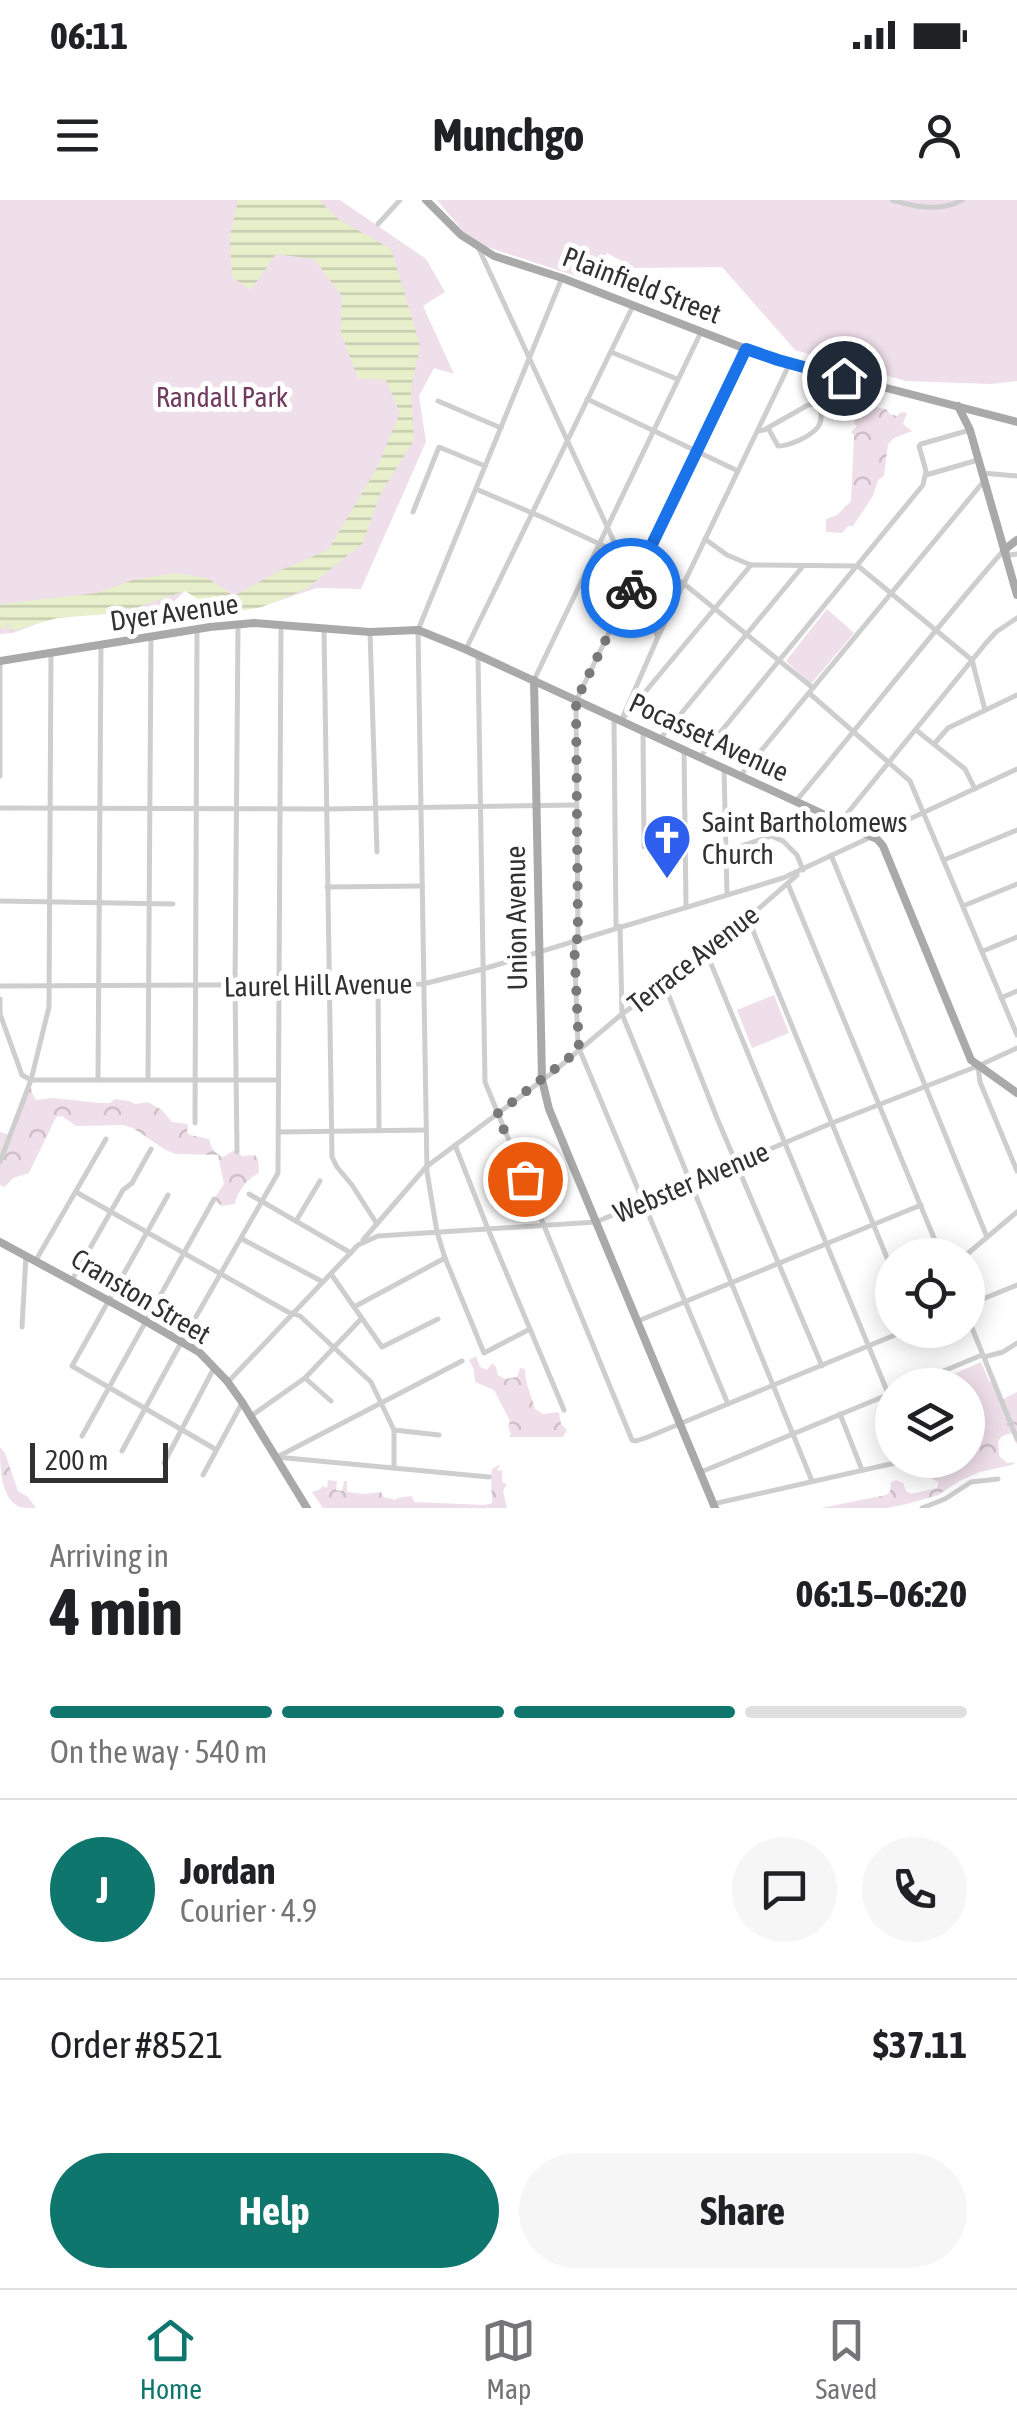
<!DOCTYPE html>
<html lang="en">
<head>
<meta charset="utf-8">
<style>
  :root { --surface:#fff; --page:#f6f6f6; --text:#202124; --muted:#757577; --line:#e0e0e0; --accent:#0f766e }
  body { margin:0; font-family:"Asap Condensed",sans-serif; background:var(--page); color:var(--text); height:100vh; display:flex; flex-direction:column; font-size:38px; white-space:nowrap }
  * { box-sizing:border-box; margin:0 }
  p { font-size:32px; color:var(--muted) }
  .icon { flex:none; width:55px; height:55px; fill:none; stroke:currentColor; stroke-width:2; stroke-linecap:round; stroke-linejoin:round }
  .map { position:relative; height:1308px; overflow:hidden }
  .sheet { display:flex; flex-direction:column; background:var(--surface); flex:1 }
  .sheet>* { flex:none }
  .tools { position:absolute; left:875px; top:1038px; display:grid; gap:20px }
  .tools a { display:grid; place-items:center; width:110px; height:110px; border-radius:50%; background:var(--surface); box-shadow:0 5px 25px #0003; font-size:50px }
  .scale { position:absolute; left:30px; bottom:25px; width:138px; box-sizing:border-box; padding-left:10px; border:5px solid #313131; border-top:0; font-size:28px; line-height:35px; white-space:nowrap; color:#313131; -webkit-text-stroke:8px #fff; paint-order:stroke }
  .pin { position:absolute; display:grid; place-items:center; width:85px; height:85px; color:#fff; margin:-42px; border:5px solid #fff; border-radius:50%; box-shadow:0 2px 10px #0007 }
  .courier { position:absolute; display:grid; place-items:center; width:100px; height:100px; margin:-50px; border:8px solid #1a73e8; border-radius:50%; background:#fff; color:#222; box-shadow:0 2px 12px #0007 }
  .summary em { font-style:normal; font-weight:700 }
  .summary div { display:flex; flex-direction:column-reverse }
  .summary { display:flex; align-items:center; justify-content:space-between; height:170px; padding:0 50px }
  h1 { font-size:65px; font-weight:700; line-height:75px }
  .bar { display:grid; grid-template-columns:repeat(4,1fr); gap:15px 10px; align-content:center; height:120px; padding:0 50px }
  .bar i { height:12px; border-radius:8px; background:var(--line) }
  .bar .current { background:var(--accent) }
  .bar p { grid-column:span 4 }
  .line { display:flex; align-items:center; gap:25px; padding:0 50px; border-top:2px solid var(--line) }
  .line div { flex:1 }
  .round { display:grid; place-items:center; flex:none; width:105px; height:105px; border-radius:52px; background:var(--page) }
  .button { display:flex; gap:20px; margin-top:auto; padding:20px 50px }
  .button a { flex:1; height:115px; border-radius:60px; background:var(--accent); color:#fff; font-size:40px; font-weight:700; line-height:115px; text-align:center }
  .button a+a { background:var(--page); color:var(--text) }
  .status { display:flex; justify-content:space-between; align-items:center; height:70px; padding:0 50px; background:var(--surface); direction:ltr }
  .status svg { height:28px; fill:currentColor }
  header { display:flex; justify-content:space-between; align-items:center; height:130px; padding:0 50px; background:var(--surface); font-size:45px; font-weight:700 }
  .dock { display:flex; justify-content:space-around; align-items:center; height:140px; border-top:2px solid var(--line); background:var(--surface); font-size:28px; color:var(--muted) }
  .dock a { display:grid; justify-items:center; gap:5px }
  .dock .current { color:var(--accent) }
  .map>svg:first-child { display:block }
</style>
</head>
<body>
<div class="status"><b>06:11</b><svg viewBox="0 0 49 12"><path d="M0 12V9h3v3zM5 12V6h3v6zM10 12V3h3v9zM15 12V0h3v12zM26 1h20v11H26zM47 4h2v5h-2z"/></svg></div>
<header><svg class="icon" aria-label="menu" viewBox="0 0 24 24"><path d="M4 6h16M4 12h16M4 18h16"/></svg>Munchgo<svg class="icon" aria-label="person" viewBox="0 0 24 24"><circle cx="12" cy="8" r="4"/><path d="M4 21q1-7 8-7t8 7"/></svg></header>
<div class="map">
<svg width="1017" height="1308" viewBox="0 0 1017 1308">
  <defs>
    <pattern id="forest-crowns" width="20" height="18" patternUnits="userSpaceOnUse" patternTransform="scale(2.5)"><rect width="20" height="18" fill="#efdfea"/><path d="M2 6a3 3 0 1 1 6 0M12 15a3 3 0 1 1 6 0" fill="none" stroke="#cdc0c9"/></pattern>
    <pattern id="water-rules" width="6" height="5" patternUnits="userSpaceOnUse" patternTransform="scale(2.5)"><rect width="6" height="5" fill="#e7efcb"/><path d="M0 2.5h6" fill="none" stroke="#c7cdaf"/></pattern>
  </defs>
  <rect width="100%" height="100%" fill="#fff"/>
  <g fill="url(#forest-crowns)">
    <path d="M864,205l22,4 4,5 7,2 4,-4 6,1 -4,11 9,7 -18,7 -6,6 -4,32 -6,4 -5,16 -20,30h-5l-6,7 -16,-1v-13l11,-4 14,-14 3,-66 -3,-3 6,-6 -3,-2 2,-12 6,1z"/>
    <path d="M30,882l2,11 4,7 17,-2 47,5h10l5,-4 14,2 6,3 13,-2 14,8 10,12 16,2 -1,8 3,3 19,4c2,8 5,15 14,18l12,-7 7,6 13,-1 3,5 1,13c-11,5 -22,19 -24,31l-13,2 -9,-6 11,-16 -6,-29 -43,-1 -11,-5 -31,-21 -10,-3 -47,1 -14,-10 -6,1 -27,56 -16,5 -8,9 -5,-2v-53l10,3z"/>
    <path d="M476,1156l4,11 7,3 5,-7 4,4 2,8 7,4 12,-2 3,-9 5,1c0,16 6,25 10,40l8,5 16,-2 2,12 6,6 -4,7h-54l2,-3 -3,-7 2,-6 -16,-31 -19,-8 -1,-12 -5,-10z"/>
    <path d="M992,1181l9,19 16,-8v53l-5,-12 -10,3 -4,5 1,15 8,7 8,-1 -3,3 -42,9 -32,21 -31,9 -20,4h-66l65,-13 4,-3 1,-10 5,-2 7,3 3,8 5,3 26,-6 3,-11 28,-17 11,-75z"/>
    <path d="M0,1247l5,6 13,38 10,6 8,11c-2,0 -14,0 -16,-1 -20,-8 -20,-43 -20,-60z"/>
    <path d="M500,1264l-3,7 5,-1v12l5,2 -4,7 4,17h-184l-11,-16 9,-3 1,-3 5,2 1,-8 9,1 -1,9 6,1 2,-10h3v11l17,2 17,-2 2,5 13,3 1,-2 15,-2 2,6 71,3 7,-2 -1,-29 1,-5z"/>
  </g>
  <g fill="#efdfea">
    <path d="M0,0h340l86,59 19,33 -22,14 31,68 -20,-6 -15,28 7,46 -65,147 -44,-1 -60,20 -31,2 -41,-19 -19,18 -108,7 -45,17 -13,1z"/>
    <path d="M437,0h580v181l-26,3 -85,-3 -111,-31 -73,-83 -88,1 -27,-15 -16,28 -119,-39z"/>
    <path d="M827,409l27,24 -43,51 -25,-23z"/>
    <path d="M774,795l15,38 -37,15 -15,-38z"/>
    <path d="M981,1162l28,67 -30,14 5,27 -38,17 -15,-9 -10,-18h47v-75h-40z"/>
  </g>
  <path fill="url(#water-rules)" d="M238,0h81l19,19 53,30 29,96 -9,45 3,50 -35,56 -16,47 -57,46 -44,18 -27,5 -28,-7 -22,-14 -65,22 -63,5 -46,13 -7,-13 3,11 -7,-1v-24l97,-11 36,-13 42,-7 32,5 27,18 45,-25 49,-21 49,-82 23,-55 -14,-33 -28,-2 -17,-45 1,-37 -28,-37 -38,-5 -25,36 -19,-13 -2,-41z"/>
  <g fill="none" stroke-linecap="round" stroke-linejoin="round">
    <g stroke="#cecece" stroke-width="5">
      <path d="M892,0c23,7 49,12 70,0"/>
      <path d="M378,24l22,-24"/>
      <path d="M479,49l179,388"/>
      <path d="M611,152l66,27"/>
      <path d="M587,199l151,72"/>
      <path d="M438,201l63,27"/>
      <path d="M758,231l6,-1 44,-25 7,-1 6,6c0,7 1,11 -3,17 -8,10 -29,19 -40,19l-10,-18"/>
      <path d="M982,273l35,3"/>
      <path d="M926,275l52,-15"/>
      <path d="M476,289l68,29 139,65 130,105"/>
      <path d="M413,312l26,-65 46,19"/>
      <path d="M705,339l22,16 24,10 107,1 114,94 13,50"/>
      <path d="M324,429l8,528 5,10 15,18 25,39"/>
      <path d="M370,432l7,220"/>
      <path d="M466,449l167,-343"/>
      <path d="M478,455l7,427 147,358 4,1 12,-4 259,-107"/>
      <path d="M534,480l167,-348"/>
      <path d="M809,493l101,88 107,254"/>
      <path d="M625,516l126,-151"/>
      <path d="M614,518l2,209"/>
      <path d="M621,521l37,-84 132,-274"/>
      <path d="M916,530l49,39 10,20"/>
      <path d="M643,531l1,116h41"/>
      <path d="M660,539l143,-173"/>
      <path d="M934,544l14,-16 69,-33"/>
      <path d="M684,550l2,156"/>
      <path d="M700,557l223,-272 3,-14 -7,-25 2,-2 49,-14"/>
      <path d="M724,568l3,126"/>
      <path d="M741,575l243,-294"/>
      <path d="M0,576v-115"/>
      <path d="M796,601c70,-83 136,-169 208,-251l6,5 7,-1"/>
      <path d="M0,608l327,1 249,-4"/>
      <path d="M727,617l56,24 14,14 6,15"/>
      <path d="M841,621l145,-178 10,-11 21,-14"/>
      <path d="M727,651l44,-15"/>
      <path d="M831,655l156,382"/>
      <path d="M944,660l73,-30"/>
      <path d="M788,684l153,371"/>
      <path d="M327,687l95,-1"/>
      <path d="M0,701l173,3"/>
      <path d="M963,706l54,-22"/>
      <path d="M749,721l143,349"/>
      <path d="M620,726l2,88 190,467"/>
      <path d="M578,739l-2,-238 170,-352"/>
      <path d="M574,740l4,106 150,358"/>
      <path d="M983,751l34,-14"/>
      <path d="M707,754l185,449"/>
      <path d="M378,784l1,146"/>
      <path d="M0,786l423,-2 60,-15 300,-91 234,-109"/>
      <path d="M665,786l52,132 105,248"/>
      <path d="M1001,798l16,-7"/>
      <path d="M0,799v15l22,61 9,5h247"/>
      <path d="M978,866l2,16 37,89"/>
      <path d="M98,880l3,-435"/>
      <path d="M148,880l3,-442"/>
      <path d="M195,923l2,-494"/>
      <path d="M279,932l147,-2"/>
      <path d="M455,945l33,84 76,181"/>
      <path d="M237,952l-2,-166 3,-361"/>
      <path d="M0,962l31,-82 18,-73 2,-354"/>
      <path d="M76,992l212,120 12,4 71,66 23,48v38"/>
      <path d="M249,994l102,59"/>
      <path d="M168,995l-96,171 143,83"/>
      <path d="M296,1021l24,-40"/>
      <path d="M242,1039l81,43"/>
      <path d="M363,1040l63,-73 126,-94 70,-59 85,-60 90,-79"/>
      <path d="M966,1055l51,-43"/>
      <path d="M36,1060l70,-121"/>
      <path d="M331,1074l51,73 56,-28"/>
      <path d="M72,1080l51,-90 9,-7 19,-34"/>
      <path d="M968,1105l49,-20"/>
      <path d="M354,1107l91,-49"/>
      <path d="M968,1118l49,121"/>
      <path d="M638,1121l283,-116"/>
      <path d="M22,1127l4,-72"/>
      <path d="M530,1129l-46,24 -39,-95 -8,-26 -10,-60 -9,-542 144,-352"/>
      <path d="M984,1157l19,-5 14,-9"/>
      <path d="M305,1178l26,23"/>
      <path d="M228,1182l130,-137 20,-9 218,-14 236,-99 146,-57 39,-18"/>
      <path d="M910,1185l72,-30"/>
      <path d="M840,1214l22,56"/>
      <path d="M251,1216l54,-38 56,-59"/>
      <path d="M394,1230l45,5"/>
      <path d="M82,1236l132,-237"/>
      <path d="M122,1251l55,-101 101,-177 3,-548"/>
      <path d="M279,1256l183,-95"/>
      <path d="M276,1257l213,20"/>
      <path d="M917,1260l8,15"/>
      <path d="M164,1263l50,-95"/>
      <path d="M701,1272l191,-79"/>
      <path d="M203,1275l39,-72"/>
      <path d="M713,1304l195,-44"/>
      <path d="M922,1308l23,-9 26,-17 27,-3"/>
    </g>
    <g stroke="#a9a9a9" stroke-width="8">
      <path d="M426,0l35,35 33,21 68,22 205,79 250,65"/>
      <path d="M958,206l12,24 47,165"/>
      <path d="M1004,350l13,-10"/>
      <path d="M0,461l210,-34 44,-4 116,9 48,-2 47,19 412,190 6,7 88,214 46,33"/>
      <path d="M534,480l8,400 7,29 166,399"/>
      <path d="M0,1042l135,73 64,37 28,29 15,21 65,106"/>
    </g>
  </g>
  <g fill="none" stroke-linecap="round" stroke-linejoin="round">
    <path stroke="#797979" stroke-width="10" stroke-dasharray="0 18" d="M525,979l-28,-65 82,-64 -5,-110 4,-1 -2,-238 55,-113"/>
    <path stroke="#1a73e8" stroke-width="12" d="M631,388l115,-239 32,11 66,18"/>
  </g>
  <defs>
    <g id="church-pin" transform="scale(2.5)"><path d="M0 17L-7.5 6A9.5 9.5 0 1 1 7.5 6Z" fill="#2e5fee" stroke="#fff"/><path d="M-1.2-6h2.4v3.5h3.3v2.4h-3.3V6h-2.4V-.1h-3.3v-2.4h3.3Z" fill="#fff"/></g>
  </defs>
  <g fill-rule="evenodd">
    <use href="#church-pin" x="667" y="638"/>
  </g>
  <g text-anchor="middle" stroke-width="10" stroke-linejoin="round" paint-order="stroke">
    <g font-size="28" fill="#313131" stroke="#fff">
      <text transform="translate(642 85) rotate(21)" y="10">Plainfield Street</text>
      <text transform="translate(174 412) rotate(-8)" y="10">Dyer Avenue</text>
      <text transform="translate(709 537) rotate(25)" y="10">Pocasset Avenue</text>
      <text transform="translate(516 718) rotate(-91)" y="10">Union Avenue</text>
      <text transform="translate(693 759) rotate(-38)" y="10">Terrace Avenue</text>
      <text transform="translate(318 785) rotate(-1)" y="10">Laurel Hill Avenue</text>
      <text transform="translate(691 982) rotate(-23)" y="10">Webster Avenue</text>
      <text transform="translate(141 1096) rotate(31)" y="10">Cranston Street</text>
    </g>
    <g font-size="28" fill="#703c5e" stroke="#fff">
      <text x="222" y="207">Randall Park</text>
    </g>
    <g font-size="28" fill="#313131" stroke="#fff" text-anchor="start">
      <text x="702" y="632">Saint Bartholomews<tspan x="702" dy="32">Church</tspan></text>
    </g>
  </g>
</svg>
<div class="tools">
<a><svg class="icon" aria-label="locate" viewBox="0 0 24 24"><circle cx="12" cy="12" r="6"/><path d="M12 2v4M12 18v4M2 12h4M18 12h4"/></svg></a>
<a><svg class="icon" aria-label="layers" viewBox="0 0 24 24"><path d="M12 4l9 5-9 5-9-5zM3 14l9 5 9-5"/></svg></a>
</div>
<div class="scale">200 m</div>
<div class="pin" style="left:525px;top:979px;background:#ea580c"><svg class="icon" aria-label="bag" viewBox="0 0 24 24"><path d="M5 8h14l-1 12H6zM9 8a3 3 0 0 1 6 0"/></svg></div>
<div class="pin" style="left:844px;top:178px;background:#1f2937"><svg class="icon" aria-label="home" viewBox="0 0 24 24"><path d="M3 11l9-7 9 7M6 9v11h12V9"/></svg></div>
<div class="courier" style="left:631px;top:388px"><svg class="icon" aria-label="bike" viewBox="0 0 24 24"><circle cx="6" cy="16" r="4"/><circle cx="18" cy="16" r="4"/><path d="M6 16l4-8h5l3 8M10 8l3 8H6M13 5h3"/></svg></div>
</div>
<section class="sheet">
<div class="summary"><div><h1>4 min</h1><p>Arriving in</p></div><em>06:15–06:20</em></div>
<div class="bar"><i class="current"></i><i class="current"></i><i class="current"></i><i></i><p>On the way · 540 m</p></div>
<div class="line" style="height:180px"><b class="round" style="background:var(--accent);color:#fff">J</b><div><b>Jordan</b><p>Courier · 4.9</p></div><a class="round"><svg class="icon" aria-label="chat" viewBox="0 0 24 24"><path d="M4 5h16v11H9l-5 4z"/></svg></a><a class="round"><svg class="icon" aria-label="phone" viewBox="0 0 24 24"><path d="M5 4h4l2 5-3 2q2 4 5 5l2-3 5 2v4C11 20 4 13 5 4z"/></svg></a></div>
<div class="line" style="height:130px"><div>Order #8521</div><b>$37.11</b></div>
<div class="button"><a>Help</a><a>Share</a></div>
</section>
<nav class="dock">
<a class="current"><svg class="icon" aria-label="home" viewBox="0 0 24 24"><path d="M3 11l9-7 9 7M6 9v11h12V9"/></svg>Home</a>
<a><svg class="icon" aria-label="map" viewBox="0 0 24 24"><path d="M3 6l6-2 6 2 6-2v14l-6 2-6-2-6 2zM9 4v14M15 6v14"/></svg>Map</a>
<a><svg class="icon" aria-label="saved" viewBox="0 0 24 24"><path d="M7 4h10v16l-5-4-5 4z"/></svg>Saved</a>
</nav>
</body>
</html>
